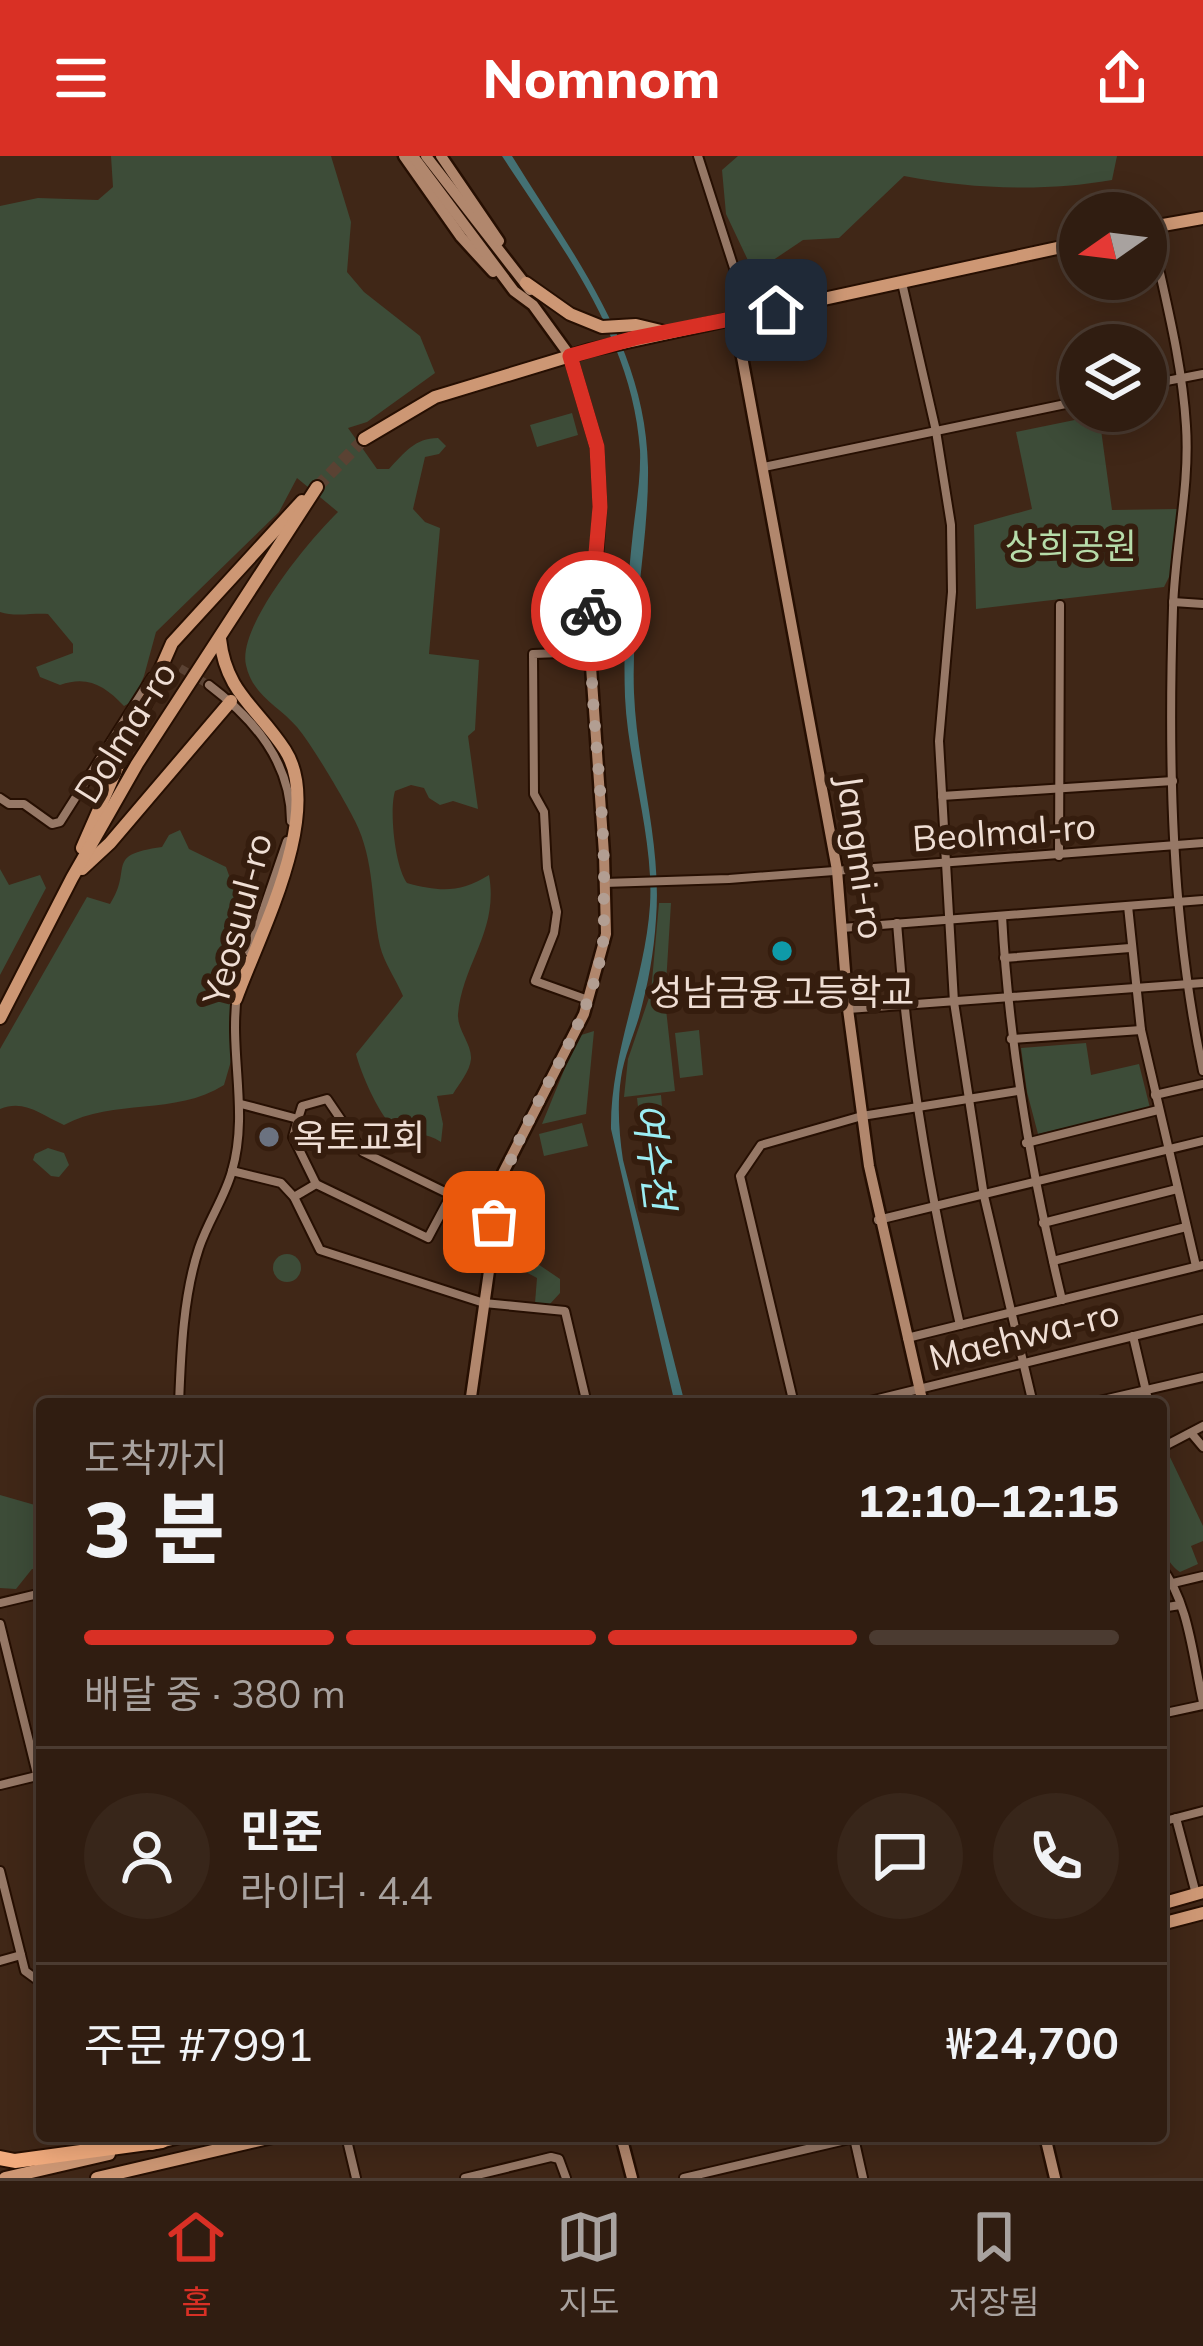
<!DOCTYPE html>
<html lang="ko">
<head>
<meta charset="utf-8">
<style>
  :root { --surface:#301d11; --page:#38261a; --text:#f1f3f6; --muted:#a8a29f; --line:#4b3b31; --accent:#d93025 }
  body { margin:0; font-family:Mulish,"Noto Sans KR",sans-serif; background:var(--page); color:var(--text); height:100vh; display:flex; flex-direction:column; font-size:45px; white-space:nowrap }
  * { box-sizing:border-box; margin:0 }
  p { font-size:39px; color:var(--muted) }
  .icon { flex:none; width:66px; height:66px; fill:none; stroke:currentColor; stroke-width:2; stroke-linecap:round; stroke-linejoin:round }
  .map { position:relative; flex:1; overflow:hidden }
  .sheet { position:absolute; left:36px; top:1242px; width:1131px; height:744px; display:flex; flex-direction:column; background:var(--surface); border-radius:12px; box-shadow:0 6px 30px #0003,0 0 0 3px var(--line) }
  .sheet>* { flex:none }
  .needle { width:78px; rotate:256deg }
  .buttons { position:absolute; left:1059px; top:36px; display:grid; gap:24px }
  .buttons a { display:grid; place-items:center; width:108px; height:108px; border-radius:50%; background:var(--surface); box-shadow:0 6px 30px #0003,0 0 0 3px var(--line); font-size:60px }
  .pin { position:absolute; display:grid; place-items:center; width:102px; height:102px; color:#fff; margin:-51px; border-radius:24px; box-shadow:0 6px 18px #0006 }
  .courier { position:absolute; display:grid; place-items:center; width:120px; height:120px; margin:-60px; border:9px solid #d93025; border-radius:50%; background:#fff; color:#222; box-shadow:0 3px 15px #0007 }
  .summary em { font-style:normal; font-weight:800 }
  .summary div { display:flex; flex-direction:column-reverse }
  .summary { display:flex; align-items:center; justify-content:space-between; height:204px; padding:0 48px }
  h1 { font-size:78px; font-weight:800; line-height:90px }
  .bar { display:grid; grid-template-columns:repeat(4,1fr); gap:18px 12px; align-content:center; height:144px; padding:0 48px }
  .bar i { height:15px; border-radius:9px; background:var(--line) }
  .bar .on { background:var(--accent) }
  .bar p { grid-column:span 4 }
  .line { display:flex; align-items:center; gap:30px; padding:0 48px; border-top:3px solid var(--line) }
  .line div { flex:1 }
  .round { display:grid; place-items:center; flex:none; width:126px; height:126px; border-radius:63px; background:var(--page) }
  header { display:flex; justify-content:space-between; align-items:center; height:156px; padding:0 48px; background:var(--accent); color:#fff; font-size:54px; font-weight:800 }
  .tab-bar { display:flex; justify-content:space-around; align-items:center; height:168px; border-top:3px solid var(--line); background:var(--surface); font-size:33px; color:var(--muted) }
  .tab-bar a { display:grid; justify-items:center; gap:6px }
  .tab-bar .on { color:var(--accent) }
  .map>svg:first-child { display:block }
</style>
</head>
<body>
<header><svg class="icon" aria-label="menu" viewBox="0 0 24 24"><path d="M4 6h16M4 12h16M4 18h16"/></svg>Nomnom<svg class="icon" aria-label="share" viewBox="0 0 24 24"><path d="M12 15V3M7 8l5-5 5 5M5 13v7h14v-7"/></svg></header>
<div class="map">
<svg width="1203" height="2022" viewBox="0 0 1203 2022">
  <rect width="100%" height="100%" fill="#402717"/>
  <g fill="#3d4c38">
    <path d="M111,0h220l20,66 -4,50 17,20 56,44 15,37 -68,49 -19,6 29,41h12c15,-16 26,-31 49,-31l8,8 -7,8 -14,3 -12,52 12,13 15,6 -11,126 50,6 -4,70 -7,6 10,73 -25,-8 -13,4 -11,-7 -5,-10 -13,-3 -16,6c-6,20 0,76 12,92 33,9 53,10 82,-8 10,56 -26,87 -31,139 -1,16 14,30 13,45 -1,12 -12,25 -18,35l-16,2 6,28 -2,18c-15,-10 -29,-7 -45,-14 -15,-7 -36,-57 -40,-74l47,-58c-7,-17 -19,-33 -23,-50 -9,-43 -5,-85 -25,-125 -11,-22 -43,-76 -58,-94 -18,-21 -45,-32 -51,-62 -9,-39 65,-127 92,-153l-41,-34 -18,34 -123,120 -12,44 -11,25 -9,5c-19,-20 -36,-31 -64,-21l-20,-8 -4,-10 37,-14v-9l-25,-30c-16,-1 -34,3 -48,-2v-406l38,-8 60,2 15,-13z"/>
    <path d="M738,0h379l-5,24c-68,12 -141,9 -208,-4l-65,62 -36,2 -49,33 -28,-59 -4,-44z"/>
    <path d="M572,257l6,22 -41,12 -7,-22z"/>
    <path d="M1099,259l13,95 66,-1 -6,62 -8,16 -188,22 -2,-84 58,-16 -16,-77z"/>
    <path d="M180,674l9,19 37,18 17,47 -12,75v72l-7,24c-49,31 -110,13 -160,40 -23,-10 -39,-26 -64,-16v-60l87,-152 23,7c24,-36 -7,-49 52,-57l7,-12z"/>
    <path d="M0,713l9,16 31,-10 6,13 -46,87z"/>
    <path d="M659,747h12l-6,97 10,91 -51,6 4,-38 23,-67z"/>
    <path d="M699,874l4,45 -23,3 -5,-45z"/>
    <path d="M594,875l-8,83 -44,10 36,-88z"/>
    <path d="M1086,887l5,32 48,-11 11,44 -112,26 -11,-42 -6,-44z"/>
    <path d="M661,939l4,45 -23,2 -5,-44z"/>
    <path d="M582,967l6,23 -44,10 -5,-22z"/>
    <path d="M48,992l16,5 5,12 -10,12 -8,-1 -18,-16 2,-6z"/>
    <circle cx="287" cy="1112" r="14"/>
    <path d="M526,1100l34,23v14l-11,12 -14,-2 2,-25 -13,-7z"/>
    <path d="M1168,1297l35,73v15l-12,5 7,18 -18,8c-30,-19 -19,-84 -19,-117z"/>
    <path d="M0,1339l42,12v62h-10l-16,20 -16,-1z"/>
  </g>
  <path fill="#447174" d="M502,0h10c60,98 134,190 136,311 1,75 -17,148 -14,226 3,76 28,150 22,226 -2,33 -8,66 -17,98 -6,20 -15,40 -18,61 -4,27 -2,55 2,82l62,244h-10l-64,-275c-1,-76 34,-147 39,-224 4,-67 -22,-141 -25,-208 -2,-55 2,-110 8,-165 3,-27 8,-54 7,-82 -8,-113 -78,-202 -138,-294z"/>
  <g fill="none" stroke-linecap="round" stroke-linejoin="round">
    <path stroke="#5a4233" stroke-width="8" stroke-dasharray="8 4" stroke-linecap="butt" d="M180,512l29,17"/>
    <path stroke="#5a4233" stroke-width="12" stroke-dasharray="12 6" stroke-linecap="butt" d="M317,331l47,-48"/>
    <g stroke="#260f02" stroke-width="12">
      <g id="street">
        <path d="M698,0l36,112 1,49"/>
        <path d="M1150,72c14,66 32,131 36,198 4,61 -11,120 -13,182 -5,154 -2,312 30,463"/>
        <path d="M902,127l34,148 15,94 1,67 -13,149 15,261 30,194 49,208"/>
        <path d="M1146,229l57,-11"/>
        <path d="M764,311l316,-66"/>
        <path d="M1173,446l30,2"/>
        <path d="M209,529c45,34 82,77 82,136"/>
        <path d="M942,640l231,-15"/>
        <path d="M0,642l9,6h15l28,20 8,-2 92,-145"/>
        <path d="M1059,700l1,-251"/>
        <path d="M604,727l125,-4 474,-36"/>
        <path d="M1128,750l13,124 55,236"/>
        <path d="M1002,760c7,131 29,256 60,384"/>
        <path d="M897,767c10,137 32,268 63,402"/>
        <path d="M842,772l361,-28"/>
        <path d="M249,796l38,-111"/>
        <path d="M1004,802l126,-10"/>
        <path d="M588,844l-53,-19 19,-48 3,-21 -10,-44 -3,-56 -10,-18 -1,-140 57,-2"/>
        <path d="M848,853l355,-26"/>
        <path d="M1011,883l130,-9"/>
        <path d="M1155,939l48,-11"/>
        <path d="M241,948l57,15 4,-13 25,-7 36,53 88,43 -23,43 -112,-54 -22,13"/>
        <path d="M298,963l-5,18 23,47"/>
        <path d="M1026,987l132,-33"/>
        <path d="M232,1015l49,12 13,14 26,53 164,53 81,8 22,93"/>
        <path d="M451,1039l24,-11 26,-3"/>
        <path d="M878,1064l325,-79"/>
        <path d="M1043,1067l134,-34"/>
        <path d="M1053,1105l133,-34"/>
        <path d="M1133,1180l16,68"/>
        <path d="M907,1182l296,-73"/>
        <path d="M179,1248c2,-51 4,-108 20,-156 9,-27 26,-51 33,-77 17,-59 -3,-117 5,-176"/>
        <path d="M794,1248l-54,-228 21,-31 101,-29 156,-25"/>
        <path d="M858,1248l345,-85"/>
        <path d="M1086,1248l117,-27"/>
        <path d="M1192,1278l11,13"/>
        <path d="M1161,1292l42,-22"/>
        <path d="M1161,1411c28,35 32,92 42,135"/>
        <path d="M1173,1427l30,-7"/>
        <path d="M0,1447l42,-10"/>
        <path d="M1161,1452l19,-3"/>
        <path d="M0,1468l42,170"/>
        <path d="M1161,1558l42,-9"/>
        <path d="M0,1629l41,-10"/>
        <path d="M1176,1662l20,76"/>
        <path d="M1161,1666l42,-11"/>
        <path d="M0,1715l25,100 11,8 6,-1"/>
        <path d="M0,1805l21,-6"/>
        <path d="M346,1980l10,42"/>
        <path d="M465,2022l86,-21 8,2 7,19"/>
        <path d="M684,2022l170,-40 9,40"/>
      </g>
    </g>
    <g stroke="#260f02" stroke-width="15">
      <g id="secondary">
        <path d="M404,0l57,81 32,35"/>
        <path d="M413,0l101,135 19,14 37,51 27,91 3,60 -10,145 14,202 2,80 -22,80 -81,159 -33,231"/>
        <path d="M426,0l104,134"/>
        <path d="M441,0l58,85"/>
        <path d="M735,163l102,551 11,139 21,157 54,238"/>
        <path d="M621,1980l11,42"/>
        <path d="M1045,1980l10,42"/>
      </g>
    </g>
    <g stroke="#260f02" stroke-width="16">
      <g id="primary">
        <path d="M1146,72l57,-10"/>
        <path d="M526,127l44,31 32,13 34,-2 25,6"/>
        <path d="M364,283l71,-42 155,-47 490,-107"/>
        <path d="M220,483c6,54 37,68 65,111 40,62 -26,185 -49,249"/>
        <path d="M82,692l90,-205 130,-142"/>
        <path d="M82,713l28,-26 121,-142"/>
        <path d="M0,862l72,-140 65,-114 180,-277"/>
        <path d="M1161,1748l42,-12"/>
        <path d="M1161,1768l42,-11"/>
        <path d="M152,1988l32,-8"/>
        <path d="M5,2022l104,-24"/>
        <path d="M97,2022l180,-42"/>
      </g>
    </g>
    <g stroke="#260f02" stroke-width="18">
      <path id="highway" d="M0,2002l15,3 147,-20"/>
    </g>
    <use href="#street" stroke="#967866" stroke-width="8"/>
    <use href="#secondary" stroke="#b1876d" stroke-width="10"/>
    <use href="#primary" stroke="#cd9774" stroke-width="12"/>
    <use href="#highway" stroke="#f1ab7d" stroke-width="14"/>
  </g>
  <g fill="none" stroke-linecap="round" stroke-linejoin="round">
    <path stroke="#b29e92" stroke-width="12" stroke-dasharray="0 21.6" d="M494,1066c14,-97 84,-165 106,-262 6,-25 3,-48 4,-73 1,-93 -16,-184 -13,-276"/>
    <path stroke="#d93025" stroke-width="15" d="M591,455l9,-104 -3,-60 -27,-91 65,-18 141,-28"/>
  </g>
  <circle fill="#0f9aa8" stroke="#351d0e" stroke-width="4.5" cx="782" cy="795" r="12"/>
  <circle fill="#6b7280" stroke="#351d0e" stroke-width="4.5" cx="269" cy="981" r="12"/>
  <g text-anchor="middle" stroke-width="12" stroke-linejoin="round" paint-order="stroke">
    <g font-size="36" fill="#b6dca9" stroke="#351d0e">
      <text x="1071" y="403">상희공원</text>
    </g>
    <g font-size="36" fill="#efded4" stroke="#351d0e">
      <text transform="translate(125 576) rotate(-58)" y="13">Dolma-ro</text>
      <text transform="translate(1004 676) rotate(-4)" y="13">Beolmal-ro</text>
      <text transform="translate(861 701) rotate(82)" y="13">Jangmi-ro</text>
      <text transform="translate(237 763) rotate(-75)" y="13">Yeosuul-ro</text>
      <text transform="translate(1024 1179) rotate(-14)" y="13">Maehwa-ro</text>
    </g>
    <g font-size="36" fill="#efded4" stroke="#351d0e">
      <text x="782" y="849">성남금융고등학교</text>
      <text x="293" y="994" text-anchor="start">옥토교회</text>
    </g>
    <g font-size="39" font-style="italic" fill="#9bedf3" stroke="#351d0e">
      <text transform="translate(654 1000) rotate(83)" y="14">여수천</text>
    </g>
  </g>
</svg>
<div class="buttons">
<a><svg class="needle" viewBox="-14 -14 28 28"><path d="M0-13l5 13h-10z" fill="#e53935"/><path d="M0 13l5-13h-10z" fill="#a8a29f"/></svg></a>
<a><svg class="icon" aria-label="layers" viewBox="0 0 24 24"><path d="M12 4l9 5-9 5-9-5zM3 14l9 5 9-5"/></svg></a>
</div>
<div class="pin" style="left:494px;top:1066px;background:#ea580c"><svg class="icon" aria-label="bag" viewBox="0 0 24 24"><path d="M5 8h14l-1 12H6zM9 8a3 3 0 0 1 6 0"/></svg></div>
<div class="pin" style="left:776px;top:154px;background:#1f2937"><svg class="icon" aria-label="home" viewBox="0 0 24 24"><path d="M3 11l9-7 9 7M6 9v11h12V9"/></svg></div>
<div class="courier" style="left:591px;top:455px"><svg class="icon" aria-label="bike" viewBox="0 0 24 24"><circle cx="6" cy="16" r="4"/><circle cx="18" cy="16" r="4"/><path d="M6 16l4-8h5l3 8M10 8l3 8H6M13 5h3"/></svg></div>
<section class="sheet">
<div class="summary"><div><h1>3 분</h1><p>도착까지</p></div><em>12:10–12:15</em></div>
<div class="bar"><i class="on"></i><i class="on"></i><i class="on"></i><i></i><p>배달 중 · 380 m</p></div>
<div class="line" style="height:216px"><a class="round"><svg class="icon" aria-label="person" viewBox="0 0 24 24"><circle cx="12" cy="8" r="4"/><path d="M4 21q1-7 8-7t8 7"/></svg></a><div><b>민준</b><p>라이더 · 4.4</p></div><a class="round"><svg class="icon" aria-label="chat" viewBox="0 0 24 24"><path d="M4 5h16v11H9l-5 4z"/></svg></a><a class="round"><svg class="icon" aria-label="phone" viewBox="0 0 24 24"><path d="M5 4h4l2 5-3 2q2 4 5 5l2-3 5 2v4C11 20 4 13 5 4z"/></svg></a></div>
<div class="line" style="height:156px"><div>주문 #7991</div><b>₩24,700</b></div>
</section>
</div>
<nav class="tab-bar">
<a class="on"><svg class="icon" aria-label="home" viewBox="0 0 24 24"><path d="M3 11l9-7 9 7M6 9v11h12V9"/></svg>홈</a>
<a><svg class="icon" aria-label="map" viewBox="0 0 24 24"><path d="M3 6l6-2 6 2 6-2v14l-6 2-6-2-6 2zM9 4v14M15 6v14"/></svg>지도</a>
<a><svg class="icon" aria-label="saved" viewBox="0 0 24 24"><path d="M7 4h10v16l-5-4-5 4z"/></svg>저장됨</a>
</nav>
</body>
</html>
